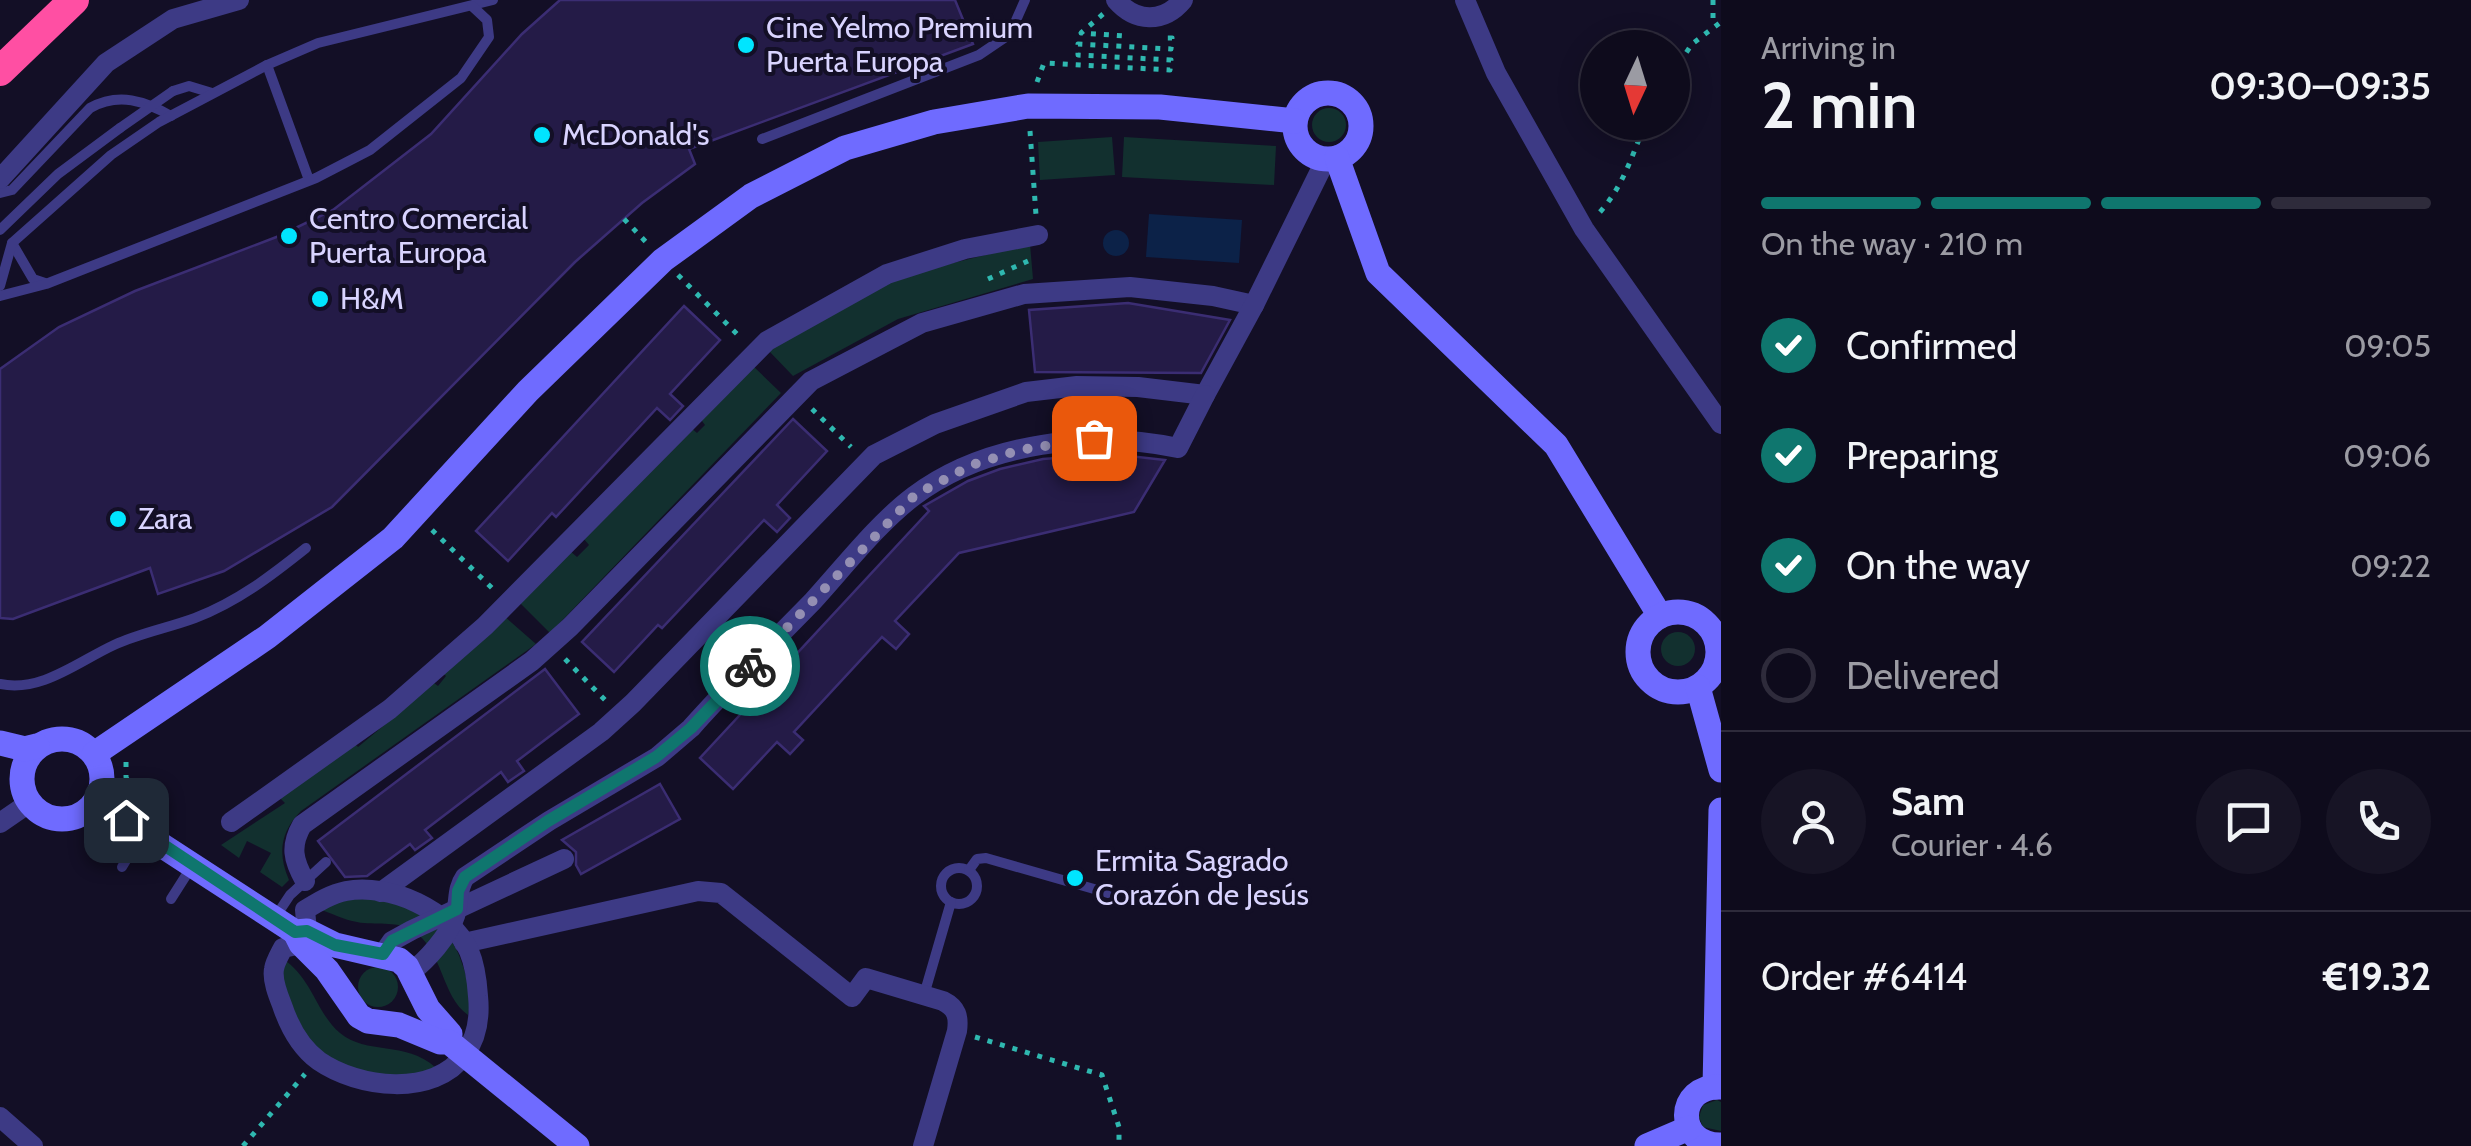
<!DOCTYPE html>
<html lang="en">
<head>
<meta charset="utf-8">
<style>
  :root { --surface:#0e0b1c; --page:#171425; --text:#f1f3f6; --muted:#9b9ba3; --line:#2e2b3b; --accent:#0f766e }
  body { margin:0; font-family:Cabin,sans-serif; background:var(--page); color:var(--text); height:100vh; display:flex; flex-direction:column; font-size:38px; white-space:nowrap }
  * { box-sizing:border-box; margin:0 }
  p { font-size:32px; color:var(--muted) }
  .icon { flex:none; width:55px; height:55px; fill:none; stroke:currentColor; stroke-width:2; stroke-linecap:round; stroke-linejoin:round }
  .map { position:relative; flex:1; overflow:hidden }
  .sheet { display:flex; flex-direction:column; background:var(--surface); width:750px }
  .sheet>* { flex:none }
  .needle { width:65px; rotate:184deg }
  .buttons { position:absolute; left:1580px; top:30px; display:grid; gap:20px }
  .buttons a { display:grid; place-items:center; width:110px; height:110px; border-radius:50%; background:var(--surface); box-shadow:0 5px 25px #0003,0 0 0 2px var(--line); font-size:50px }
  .pin { position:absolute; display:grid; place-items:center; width:85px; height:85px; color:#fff; margin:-42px; border-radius:20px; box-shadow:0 5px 15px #0006 }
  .courier { position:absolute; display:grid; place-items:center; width:100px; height:100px; margin:-50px; border:8px solid #0f766e; border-radius:50%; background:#fff; color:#222; box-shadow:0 2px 12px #0007 }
  .headline em { font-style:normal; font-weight:600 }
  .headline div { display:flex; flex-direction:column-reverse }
  .headline { display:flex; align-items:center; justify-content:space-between; height:170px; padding:0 40px }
  h1 { font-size:65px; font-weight:600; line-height:75px }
  .bar { display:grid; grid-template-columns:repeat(4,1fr); gap:15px 10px; align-content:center; height:120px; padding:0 40px }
  .bar i { height:12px; border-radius:8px; background:var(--line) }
  .bar .selected { background:var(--accent) }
  .bar p { grid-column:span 4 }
  .line { display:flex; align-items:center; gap:25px; padding:0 40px; border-top:2px solid var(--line) }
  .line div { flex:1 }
  .round { display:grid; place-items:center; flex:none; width:105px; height:105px; border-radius:52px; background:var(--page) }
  ol { padding:0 40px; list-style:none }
  li { display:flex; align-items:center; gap:30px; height:110px }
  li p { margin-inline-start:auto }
  li .icon { padding:10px; border-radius:50%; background:var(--accent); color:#fff; stroke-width:4 }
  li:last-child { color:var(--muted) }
  li i { width:55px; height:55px; border:5px solid var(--line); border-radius:50% }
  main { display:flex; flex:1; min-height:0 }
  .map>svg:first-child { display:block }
</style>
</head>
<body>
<main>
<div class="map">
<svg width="1721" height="1146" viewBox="0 0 1721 1146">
  <rect width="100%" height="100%" fill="#130f26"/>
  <g fill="#12302f">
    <circle cx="1329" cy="125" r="17"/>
    <path d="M1112,137l3,38 -75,5 -2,-38z"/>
    <path d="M1124,137l152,9 -2,39 -152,-8z"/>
    <path d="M1030,244l3,35 -135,40 -105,57 -24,-25 115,-71z"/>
    <path d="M751,364l30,29 -231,240 -31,-31 51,-51 7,6 12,-12 -6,-7 107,-111 7,6 8,-8 -6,-8z"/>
    <path d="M503,615l33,29 -235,167c-20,20 -24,42 -12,69l-7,7 -22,-15 11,-19 -24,-12 -8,17 -18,-13 64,-42 -6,-6 75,-54 4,4 42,-35 30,-32 8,6 8,-10 -6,-6z"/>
    <circle cx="1678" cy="649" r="17"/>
    <path d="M357,896c52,5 91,18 107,73 5,17 8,29 4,46 -27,-19 -25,-66 -56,-85 -18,-10 -36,-4 -55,-8 -13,-2 -26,-9 -38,-13z"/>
    <path d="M282,958c31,21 34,55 58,75 26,22 66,8 95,34l-5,5c-19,1 -45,8 -63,3 -52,-13 -90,-64 -85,-117z"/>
    <circle cx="378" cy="987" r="20"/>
    <path d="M1717,1100l4,2v29l-18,-4 -4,-10 4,-12z"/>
  </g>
  <g fill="#0c2248">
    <path d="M1149,214l93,6 -3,43 -93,-6z"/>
    <circle cx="1116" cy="243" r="13"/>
  </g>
  <g fill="#241b47" stroke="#3b2d73" stroke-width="2.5">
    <path d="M560,0h395l18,44 -284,105 6,15 -53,39 -67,59 -243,245 -108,64 -66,23 -8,-26 -137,51 -13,-1v-249l59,-42 76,-36 144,-55 54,-26 98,-76 91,-100z"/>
    <path d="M1128,303l102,17 -29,53 -166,-1 -6,-62z"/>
    <path d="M684,306l36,34 -50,54 13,12 -13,14 -13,-12 -101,109 -4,-4 -44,48 -32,-30z"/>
    <path d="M793,419l34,32 -50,54 13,13 -13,14 -13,-12 -102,108 -4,-3 -44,47 -32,-30z"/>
    <path d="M1111,454l54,6 -31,52 -175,41 -64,68 14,13 -13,15 -14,-12 -88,95 9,8 -13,14 -13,-12 -44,47 -33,-31 229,-247 -5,-5 44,-25 32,-12 43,-10z"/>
    <path d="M545,669l34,45 -62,47 7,10 -16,11 -7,-10 -76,58 7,8 -17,12 -5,-6 -43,32 -22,1 -27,-36z"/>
    <path d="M660,784l20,35 -99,55 -5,-9v-13l-14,-12z"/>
  </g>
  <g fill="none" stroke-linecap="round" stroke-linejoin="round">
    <g stroke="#2fb8b0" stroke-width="5" stroke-dasharray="5 8" stroke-linecap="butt">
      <path d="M1713,0v25"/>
      <path d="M1103,14l-22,19 45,3"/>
      <path d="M1672,74l20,-30 29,-22"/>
      <path d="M1037,82l7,-19 126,7 1,-10 -93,-5v-11l93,5 1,-11h-5"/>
      <path d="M1030,131l6,84"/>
      <path d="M1600,212c24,-27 32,-57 46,-90"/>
      <path d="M624,219l22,23"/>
      <path d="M678,275l63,63"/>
      <path d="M988,279l40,-18"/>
      <path d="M812,409l39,38"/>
      <path d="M432,530l60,58"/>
      <path d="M1717,658l4,2"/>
      <path d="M565,659l41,42"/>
      <path d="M126,762v15l10,22"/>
      <path d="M975,1037l127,38 17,52v19"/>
      <path d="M243,1146l62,-72"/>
    </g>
    <g stroke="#3d3a85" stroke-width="10">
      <path d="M267,65l42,115"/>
      <path d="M173,91l16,-5 23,7"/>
      <path d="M762,139l217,-84 31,-21 15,-34"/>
      <path d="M0,193l12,-3 78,-82c29,-16 55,-7 81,8"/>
      <path d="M0,230l58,-56 62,-46"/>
      <path d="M12,243l21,36 12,4"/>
      <path d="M0,286l12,-43 99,-88 48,-33 108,-57 51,-22 175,-43"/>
      <path d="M0,296l46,-12 270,-106 54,-28 91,-72 28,-41 -2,-17 -15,-14"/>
      <path d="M0,684c41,9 79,-23 114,-39 26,-12 54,-17 81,-27 42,-16 76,-42 111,-70"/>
      <path d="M122,867l20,-33"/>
      <circle cx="959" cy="886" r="18"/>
      <path d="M969,870l8,-11 9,-1 122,35"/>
      <path d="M171,899l21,-33"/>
      <path d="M276,916l14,-21 36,-33"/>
      <path d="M924,995l27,-93"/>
    </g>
    <g stroke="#3d3a85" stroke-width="20">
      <path d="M1116,0c19,22 47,24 67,0"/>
      <path d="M1465,0l31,73 88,156 137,195"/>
      <path d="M0,179l106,-116 67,-44 66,-19"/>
      <path d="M231,822l159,-113 95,-83 282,-285 120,-67 78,-25 73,-14"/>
      <path d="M0,823l29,-20"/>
      <path d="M305,881c-12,-21 -15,-35 -3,-56l230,-164 38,-34 241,-246 111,-58 102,-29 106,-7 83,9 41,9"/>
      <path d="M381,892l220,-160 32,-29 241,-248 61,-31 91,-32 51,-6 61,1 67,8 49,-90 72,-146"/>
      <path d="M464,943l234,-52 23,2 131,104 14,-19 77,23c14,7 16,16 14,30l-34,115"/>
      <path d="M301,944l-18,4c-3,6 -8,14 -9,21 -2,11 4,26 8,36 7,21 19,43 37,56 39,27 115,37 146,-7 13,-18 15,-38 13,-58 -1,-15 -3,-31 -9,-45 -19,-41 -79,-68 -123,-60 -15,3 -28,11 -41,19l2,21"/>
      <path d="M383,954l9,-13 20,-11 152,-71"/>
      <path d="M410,973c17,-13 39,-37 45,-57 5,-15 1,-26 10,-39l84,-56 108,-64 34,-29c39,-44 81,-85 122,-127 31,-34 65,-78 101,-105 72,-54 179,-66 264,-48l27,-53"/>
      <path d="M0,1117l33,29"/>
    </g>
    <g stroke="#6f6bff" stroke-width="25">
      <circle cx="1328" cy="126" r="33"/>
      <path d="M1337,158l41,115 178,172 104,171"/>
      <circle cx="1678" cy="652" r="40"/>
      <path d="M1698,687l23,83"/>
      <circle cx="62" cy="779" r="40"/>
      <path d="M0,743l25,6 12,-3"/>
      <path d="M94,754l173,-117 126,-99 135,-147 135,-131 88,-64 94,-48 89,-26 94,-16 132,1 135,14"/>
      <path d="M95,802l200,130 12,-1 28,14 64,15 8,7 21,42 22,25 -1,8"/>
      <path d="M295,932l6,12 26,26 32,46 9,5 31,4 41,17h9l128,104"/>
      <path d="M1715,1087l6,-277"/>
      <path d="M1721,1087c-45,-3 -47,59 0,58"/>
      <path d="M1647,1146l42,-18"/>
    </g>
    <path stroke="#ff4fa3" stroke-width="30" d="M0,71l74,-71"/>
    <path stroke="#3d3a85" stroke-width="10" d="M120,128l53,-37"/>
  </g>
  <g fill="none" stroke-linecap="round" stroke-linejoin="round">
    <path stroke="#948fb3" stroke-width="10" stroke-dasharray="0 18" d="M750,666l165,-171 57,-30 48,-15 74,-12"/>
    <path stroke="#0f766e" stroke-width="12" d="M126,820l169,112 12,-1 28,14 48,9 9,-13 65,-32 1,-18 7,-14 83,-56 108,-64 35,-29 59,-62"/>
  </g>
  <g fill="#00e5ff" stroke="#130f26" stroke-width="4">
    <circle cx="746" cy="45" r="10"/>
    <circle cx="542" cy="135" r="10"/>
    <circle cx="289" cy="236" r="10"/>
    <circle cx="320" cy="299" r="10"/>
    <circle cx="118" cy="519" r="10"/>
    <circle cx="1075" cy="878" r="10"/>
  </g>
  <g text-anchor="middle" stroke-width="8" stroke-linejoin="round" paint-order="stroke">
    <g font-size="30" fill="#d9d4ff" stroke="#130f26" text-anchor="start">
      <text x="766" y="38">Cine Yelmo Premium<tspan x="766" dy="34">Puerta Europa</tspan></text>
      <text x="562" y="145">McDonald's</text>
      <text x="309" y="229">Centro Comercial<tspan x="309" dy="34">Puerta Europa</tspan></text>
      <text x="340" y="309">H&amp;M</text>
      <text x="138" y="529">Zara</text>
      <text x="1095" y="871">Ermita Sagrado<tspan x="1095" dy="34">Corazón de Jesús</tspan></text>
    </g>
  </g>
</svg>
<div class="buttons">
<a><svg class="needle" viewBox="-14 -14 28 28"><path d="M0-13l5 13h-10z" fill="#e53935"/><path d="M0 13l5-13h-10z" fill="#9b9ba3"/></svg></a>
</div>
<div class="pin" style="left:1094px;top:438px;background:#ea580c"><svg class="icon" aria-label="bag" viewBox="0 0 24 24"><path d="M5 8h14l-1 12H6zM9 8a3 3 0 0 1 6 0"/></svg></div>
<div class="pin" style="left:126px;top:820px;background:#1f2937"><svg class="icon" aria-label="home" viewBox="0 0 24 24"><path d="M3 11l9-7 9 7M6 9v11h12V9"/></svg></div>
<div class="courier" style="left:750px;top:666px"><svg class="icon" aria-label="bike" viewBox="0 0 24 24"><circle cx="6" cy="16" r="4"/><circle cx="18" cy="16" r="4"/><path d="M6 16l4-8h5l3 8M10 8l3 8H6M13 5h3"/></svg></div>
</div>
<section class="sheet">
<div class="headline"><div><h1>2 min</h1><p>Arriving in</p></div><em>09:30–09:35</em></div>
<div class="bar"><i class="selected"></i><i class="selected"></i><i class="selected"></i><i></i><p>On the way · 210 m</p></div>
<ol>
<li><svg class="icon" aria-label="check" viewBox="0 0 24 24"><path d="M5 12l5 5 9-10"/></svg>Confirmed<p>09:05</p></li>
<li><svg class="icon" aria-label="check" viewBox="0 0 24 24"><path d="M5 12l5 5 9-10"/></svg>Preparing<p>09:06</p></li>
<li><svg class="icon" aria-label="check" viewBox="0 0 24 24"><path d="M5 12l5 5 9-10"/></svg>On the way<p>09:22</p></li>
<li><i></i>Delivered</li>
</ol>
<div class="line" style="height:180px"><a class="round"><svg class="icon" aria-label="person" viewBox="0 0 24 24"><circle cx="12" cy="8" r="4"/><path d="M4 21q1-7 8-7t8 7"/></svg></a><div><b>Sam</b><p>Courier · 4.6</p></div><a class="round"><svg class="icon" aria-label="chat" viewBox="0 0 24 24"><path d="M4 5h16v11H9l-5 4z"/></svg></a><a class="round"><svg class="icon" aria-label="phone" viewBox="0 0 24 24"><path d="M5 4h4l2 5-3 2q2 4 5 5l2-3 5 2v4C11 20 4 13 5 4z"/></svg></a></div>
<div class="line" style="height:130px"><div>Order #6414</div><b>€19.32</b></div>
</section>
</main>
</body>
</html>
